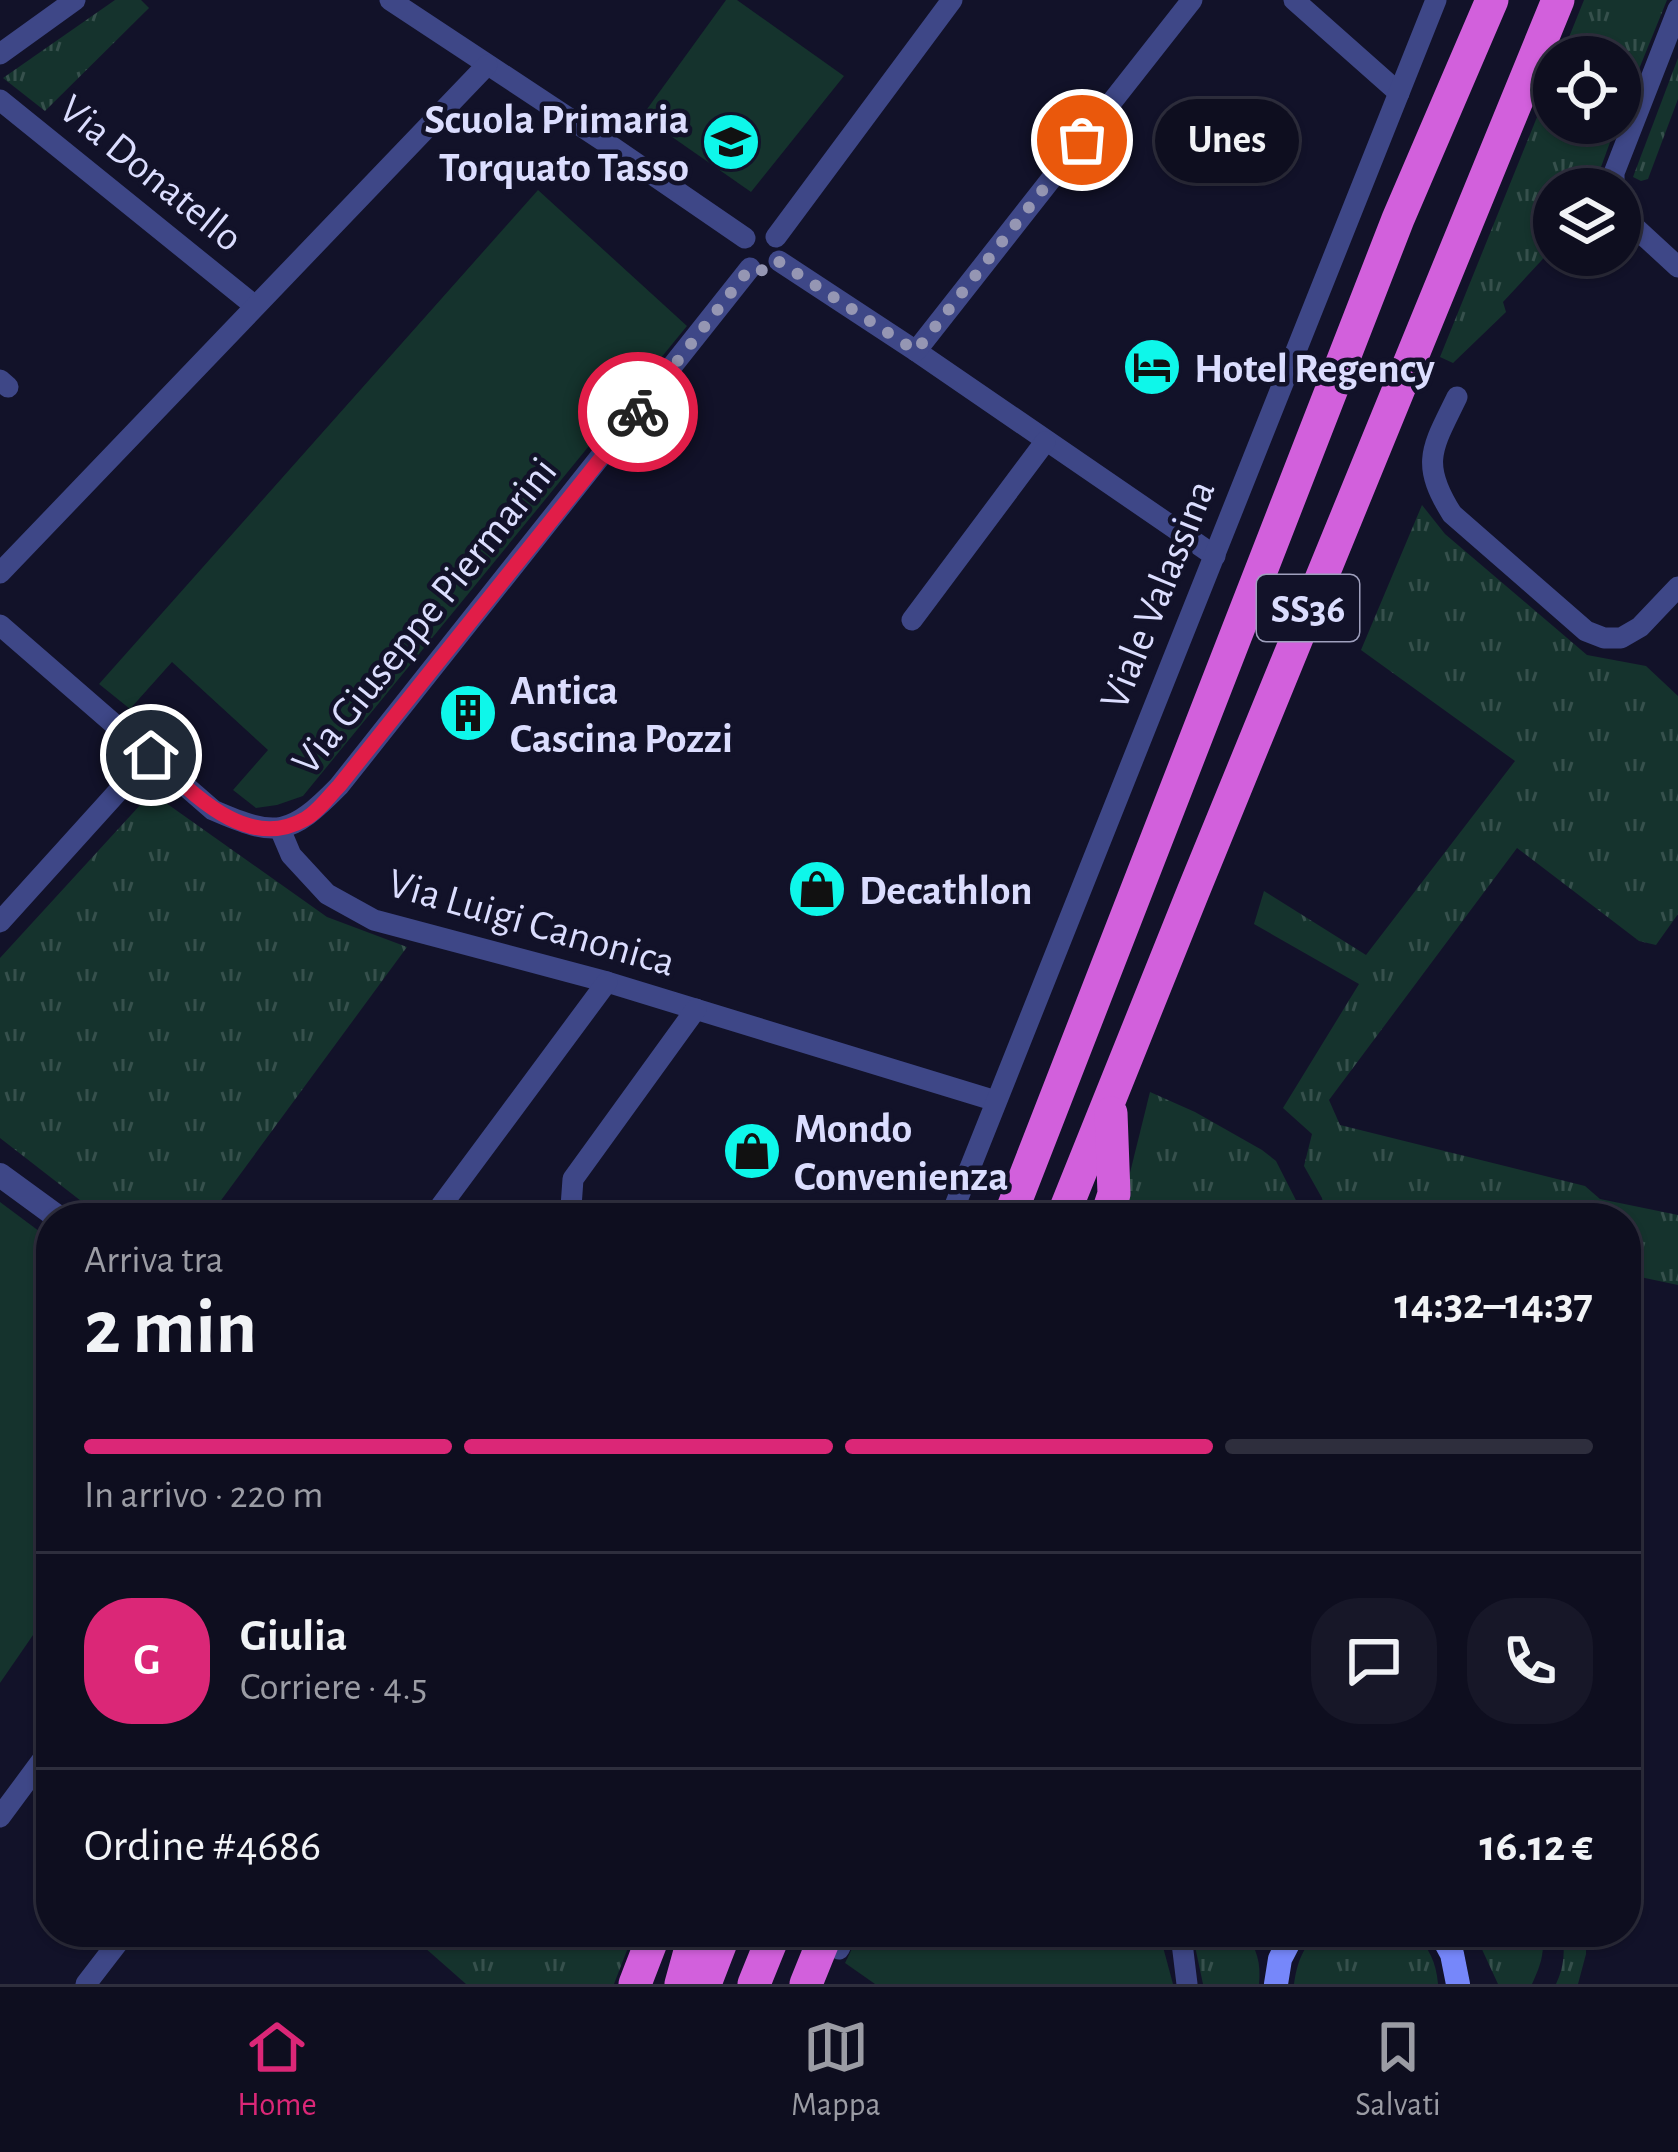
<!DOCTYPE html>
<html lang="it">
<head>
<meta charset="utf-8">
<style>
  :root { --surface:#0e0e1f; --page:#171728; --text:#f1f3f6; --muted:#9b9ca4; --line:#2e2e3d; --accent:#db2777 }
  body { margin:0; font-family:"Alegreya Sans",sans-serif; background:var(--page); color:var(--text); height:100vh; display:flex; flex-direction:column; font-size:45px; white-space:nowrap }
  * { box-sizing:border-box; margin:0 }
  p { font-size:39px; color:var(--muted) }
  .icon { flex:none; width:66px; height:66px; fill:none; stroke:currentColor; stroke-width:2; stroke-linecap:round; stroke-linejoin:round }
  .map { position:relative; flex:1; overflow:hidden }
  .drawer { position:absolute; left:36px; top:1203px; width:1605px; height:744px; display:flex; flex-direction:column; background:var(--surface); border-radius:48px; box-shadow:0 3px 9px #0004,0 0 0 3px var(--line) }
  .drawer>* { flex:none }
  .tools { position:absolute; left:1533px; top:36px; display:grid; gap:24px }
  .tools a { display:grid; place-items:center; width:108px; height:108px; border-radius:50%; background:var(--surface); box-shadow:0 3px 9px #0004,0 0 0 3px var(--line); font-size:60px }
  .pin { position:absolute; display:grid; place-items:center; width:102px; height:102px; color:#fff; margin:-51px; border:6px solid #fff; border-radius:50%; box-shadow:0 3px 12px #0007 }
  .courier { position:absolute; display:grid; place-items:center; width:120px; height:120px; margin:-60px; border:9px solid #e11d48; border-radius:50%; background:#fff; color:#222; box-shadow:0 3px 15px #0007 }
  .bubble { position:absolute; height:84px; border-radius:42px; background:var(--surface); box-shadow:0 3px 9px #0004,0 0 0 3px var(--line); font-size:39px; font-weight:700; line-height:84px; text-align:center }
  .overview em { font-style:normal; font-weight:700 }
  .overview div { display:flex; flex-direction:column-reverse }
  .overview { display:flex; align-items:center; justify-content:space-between; height:204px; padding:0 48px }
  h1 { font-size:78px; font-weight:700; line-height:90px }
  .bar { display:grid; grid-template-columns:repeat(4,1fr); gap:18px 12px; align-content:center; height:144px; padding:0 48px }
  .bar i { height:15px; border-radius:9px; background:var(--line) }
  .bar .active { background:var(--accent) }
  .bar p { grid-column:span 4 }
  .line { display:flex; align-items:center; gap:30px; padding:0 48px; border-top:3px solid var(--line) }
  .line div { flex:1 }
  .round { display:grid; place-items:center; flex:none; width:126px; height:126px; border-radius:48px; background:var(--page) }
  .dock { display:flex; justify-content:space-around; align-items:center; height:168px; border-top:3px solid var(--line); background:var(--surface); font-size:33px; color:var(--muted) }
  .dock a { display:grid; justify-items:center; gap:6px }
  .dock .active { color:var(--accent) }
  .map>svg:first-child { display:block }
</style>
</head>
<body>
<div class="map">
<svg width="1678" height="1984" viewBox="0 0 1678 1984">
  <defs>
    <pattern id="grass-tufts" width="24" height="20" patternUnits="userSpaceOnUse" patternTransform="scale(3)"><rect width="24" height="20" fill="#15332d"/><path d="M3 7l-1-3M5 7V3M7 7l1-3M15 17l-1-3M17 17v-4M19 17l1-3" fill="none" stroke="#36504c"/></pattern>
  </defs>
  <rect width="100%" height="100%" fill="#121229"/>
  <g fill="url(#grass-tufts)">
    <path d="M115,0h26l8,8 -104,103 -42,-33z"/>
    <path d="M1584,0h83l-47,116v-59h-59z"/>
    <path d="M1678,58v41l-30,80 -7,2 -8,-4z"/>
    <path d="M1554,75v48h63l-24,66h-39v58l-51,55 3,10 -53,51 -13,-6z"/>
    <path d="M1422,505l23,29 142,121 59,11 32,30v218l-22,31 -17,-4 -122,-93 -188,252 11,25 245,61 15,13 78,16v70l-52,-11v-56h-300l-4,-20 -18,-32 8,-32 -29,-26 76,-124 -105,-60 10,-33 102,64 149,-194 -154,-111z"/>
    <path d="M142,803h24l161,114 80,30 -199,271h-105l-103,-80v-180z"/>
    <path d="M1150,1092l45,20 67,38 14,11 29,57h-164l-17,-21z"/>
    <path d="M407,1932h227l-20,52h-148z"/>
    <path d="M1192,1932h52c13,16 17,31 15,52h-56z"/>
    <path d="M1319,1932h95c15,16 22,30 24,52h-144c3,-22 9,-37 25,-52z"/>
    <path d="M1474,1932h67c5,20 -1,34 -9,52h-34z"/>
    <path d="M1561,1932h25v22l-8,30h-22c8,-16 10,-35 5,-52z"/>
  </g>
  <g fill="#15332d">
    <path d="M726,0h11l107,76 -93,116 -109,-76z"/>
    <path d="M538,190l149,136 -384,470 -26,9 -21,3 -23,-18 35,-40 -96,-88 -42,47 -31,-25z"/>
    <path d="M0,1202l51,38v369l-51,74z"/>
    <path d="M860,1932h299l14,52h-298l-30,-21z"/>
  </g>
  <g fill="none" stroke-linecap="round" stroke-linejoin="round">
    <g stroke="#3e4787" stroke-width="21">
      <path d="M390,0l218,144 137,94"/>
      <path d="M1294,0l105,93"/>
      <path d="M0,54l75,-54"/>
      <path d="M0,100l255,206"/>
      <path d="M1614,189v-16l64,-164"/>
      <path d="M1620,206l8,15 50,46"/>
      <path d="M776,237l176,-237"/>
      <path d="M779,261l137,90 299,205"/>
      <path d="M916,351l276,-351"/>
      <path d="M0,380l8,7"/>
      <path d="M1457,397c-24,50 -38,65 -5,117l134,117 18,7h17l19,-11 38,-40"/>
      <path d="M0,573l487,-508"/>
      <path d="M912,620l133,-178"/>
      <path d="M0,625l213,185c64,28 77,26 126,-24l411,-518"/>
      <path d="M280,829l11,26 36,39 47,26 233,62 389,119"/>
      <path d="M0,922l151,-167"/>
      <path d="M432,1218l175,-236"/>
      <path d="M578,1218l-7,-11 2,-28 123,-170"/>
      <path d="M950,1218l486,-1218"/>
      <path d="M0,1817l51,-69"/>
      <path d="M1178,1932l4,11 5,41"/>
      <path d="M839,1949l8,-17"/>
      <path d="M86,1984l40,-52"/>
    </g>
    <path stroke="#3e4787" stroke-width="24" d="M0,1175l59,43"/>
    <g stroke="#7687fa" stroke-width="24">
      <path d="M1440,1932l12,22 6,30"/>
      <path d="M1276,1984l4,-25 14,-27"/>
    </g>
    <g stroke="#d260dc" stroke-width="33">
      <path d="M1009,1218l389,-999 94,-219"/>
      <path d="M1062,1218l131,-326 365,-892"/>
      <path d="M1106,1218l8,-24 -3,-81"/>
      <path d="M635,1984l20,-52"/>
      <path d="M681,1984l11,-40 1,-12"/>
      <path d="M705,1984l20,-52"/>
      <path d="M754,1984l21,-52"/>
      <path d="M806,1984l21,-52"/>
    </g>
  </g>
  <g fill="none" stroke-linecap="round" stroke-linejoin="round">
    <path stroke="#9596b3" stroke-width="12" stroke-dasharray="0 21.6" d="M638,412l112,-144 16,3 12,-10 138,90 166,-211"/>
    <path stroke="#e11d48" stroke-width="15" d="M151,755c40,36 95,98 154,64 13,-7 24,-23 34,-33l299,-374"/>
  </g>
  <defs>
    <g id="school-disc" transform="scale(3)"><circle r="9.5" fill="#0ef7ea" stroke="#121229"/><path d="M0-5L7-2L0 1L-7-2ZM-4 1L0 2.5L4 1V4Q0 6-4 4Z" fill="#111"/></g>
    <g id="hotel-disc" transform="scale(3)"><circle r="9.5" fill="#0ef7ea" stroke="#121229"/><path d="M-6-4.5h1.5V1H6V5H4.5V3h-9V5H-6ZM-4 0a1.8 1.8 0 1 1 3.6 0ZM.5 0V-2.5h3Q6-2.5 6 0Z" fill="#111"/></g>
    <g id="building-disc" transform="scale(3)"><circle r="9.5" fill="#0ef7ea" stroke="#121229"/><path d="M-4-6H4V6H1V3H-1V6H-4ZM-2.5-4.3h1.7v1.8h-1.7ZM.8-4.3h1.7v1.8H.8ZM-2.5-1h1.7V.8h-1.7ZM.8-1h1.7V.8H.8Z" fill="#111"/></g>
    <g id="shop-disc" transform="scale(3)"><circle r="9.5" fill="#0ef7ea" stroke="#121229"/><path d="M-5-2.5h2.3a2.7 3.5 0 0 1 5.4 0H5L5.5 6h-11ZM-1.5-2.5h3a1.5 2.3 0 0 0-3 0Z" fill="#111"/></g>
  </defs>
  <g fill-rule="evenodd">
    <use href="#school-disc" x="731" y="142"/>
    <use href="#hotel-disc" x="1152" y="367"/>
    <use href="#building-disc" x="468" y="713"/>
    <use href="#shop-disc" x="817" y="889"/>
    <use href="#shop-disc" x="752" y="1151"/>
  </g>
  <g text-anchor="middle" stroke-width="9" stroke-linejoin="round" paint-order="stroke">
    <rect fill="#121229" stroke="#9fa0be" stroke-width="3" x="1257" y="575" width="102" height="66" rx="9"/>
    <g font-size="39" font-weight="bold" fill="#dbddfe">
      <text x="1308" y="622">SS36</text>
    </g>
    <g font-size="42" font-weight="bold" fill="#dbddfe" stroke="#121229" text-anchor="start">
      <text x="689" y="133" text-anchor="end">Scuola Primaria<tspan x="689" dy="48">Torquato Tasso</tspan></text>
      <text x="1194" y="382">Hotel Regency</text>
      <text x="510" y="704">Antica<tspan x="510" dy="48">Cascina Pozzi</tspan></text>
      <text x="859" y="904">Decathlon</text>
      <text x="794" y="1142">Mondo<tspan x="794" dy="48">Convenienza</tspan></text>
    </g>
    <g font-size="42" fill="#dbddfe" stroke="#121229">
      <text transform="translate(152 172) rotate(39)" y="15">Via Donatello</text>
      <text transform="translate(1156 594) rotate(-68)" y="15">Viale Valassina</text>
      <text transform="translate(423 615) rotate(-51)" y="15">Via Giuseppe Piermarini</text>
      <text transform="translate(532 921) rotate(16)" y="15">Via Luigi Canonica</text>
    </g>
  </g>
</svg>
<div class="tools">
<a><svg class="icon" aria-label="locate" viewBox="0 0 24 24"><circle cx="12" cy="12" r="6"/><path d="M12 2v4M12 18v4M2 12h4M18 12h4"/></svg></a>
<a><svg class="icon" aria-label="layers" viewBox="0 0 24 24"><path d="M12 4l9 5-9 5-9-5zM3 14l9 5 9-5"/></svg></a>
</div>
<div class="pin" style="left:1082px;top:140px;background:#ea580c"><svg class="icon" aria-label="bag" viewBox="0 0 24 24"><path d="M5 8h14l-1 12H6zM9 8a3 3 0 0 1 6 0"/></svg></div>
<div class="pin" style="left:151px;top:755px;background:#1f2937"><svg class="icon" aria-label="home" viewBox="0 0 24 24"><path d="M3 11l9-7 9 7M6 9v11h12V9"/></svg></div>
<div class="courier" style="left:638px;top:412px"><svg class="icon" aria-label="bike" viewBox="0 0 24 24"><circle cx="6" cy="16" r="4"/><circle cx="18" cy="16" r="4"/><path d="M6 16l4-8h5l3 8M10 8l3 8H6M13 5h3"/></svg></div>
<div class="bubble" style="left:1155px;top:99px;width:144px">Unes</div>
<section class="drawer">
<div class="overview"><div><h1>2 min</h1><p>Arriva tra</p></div><em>14:32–14:37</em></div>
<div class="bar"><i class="active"></i><i class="active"></i><i class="active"></i><i></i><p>In arrivo · 220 m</p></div>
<div class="line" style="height:216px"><b class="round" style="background:var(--accent);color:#fff">G</b><div><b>Giulia</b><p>Corriere · 4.5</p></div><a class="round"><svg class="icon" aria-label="chat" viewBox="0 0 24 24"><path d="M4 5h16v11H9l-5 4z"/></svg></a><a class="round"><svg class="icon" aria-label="phone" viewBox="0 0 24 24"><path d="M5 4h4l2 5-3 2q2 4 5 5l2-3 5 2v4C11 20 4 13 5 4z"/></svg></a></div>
<div class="line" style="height:156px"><div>Ordine #4686</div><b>16.12 €</b></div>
</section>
</div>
<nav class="dock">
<a class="active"><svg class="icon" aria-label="home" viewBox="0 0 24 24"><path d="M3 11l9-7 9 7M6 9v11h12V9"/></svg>Home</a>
<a><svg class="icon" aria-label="map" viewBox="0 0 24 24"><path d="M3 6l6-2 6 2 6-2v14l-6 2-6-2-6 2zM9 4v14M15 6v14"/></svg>Mappa</a>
<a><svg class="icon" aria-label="saved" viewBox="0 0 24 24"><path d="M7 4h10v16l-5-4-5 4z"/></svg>Salvati</a>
</nav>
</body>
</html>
